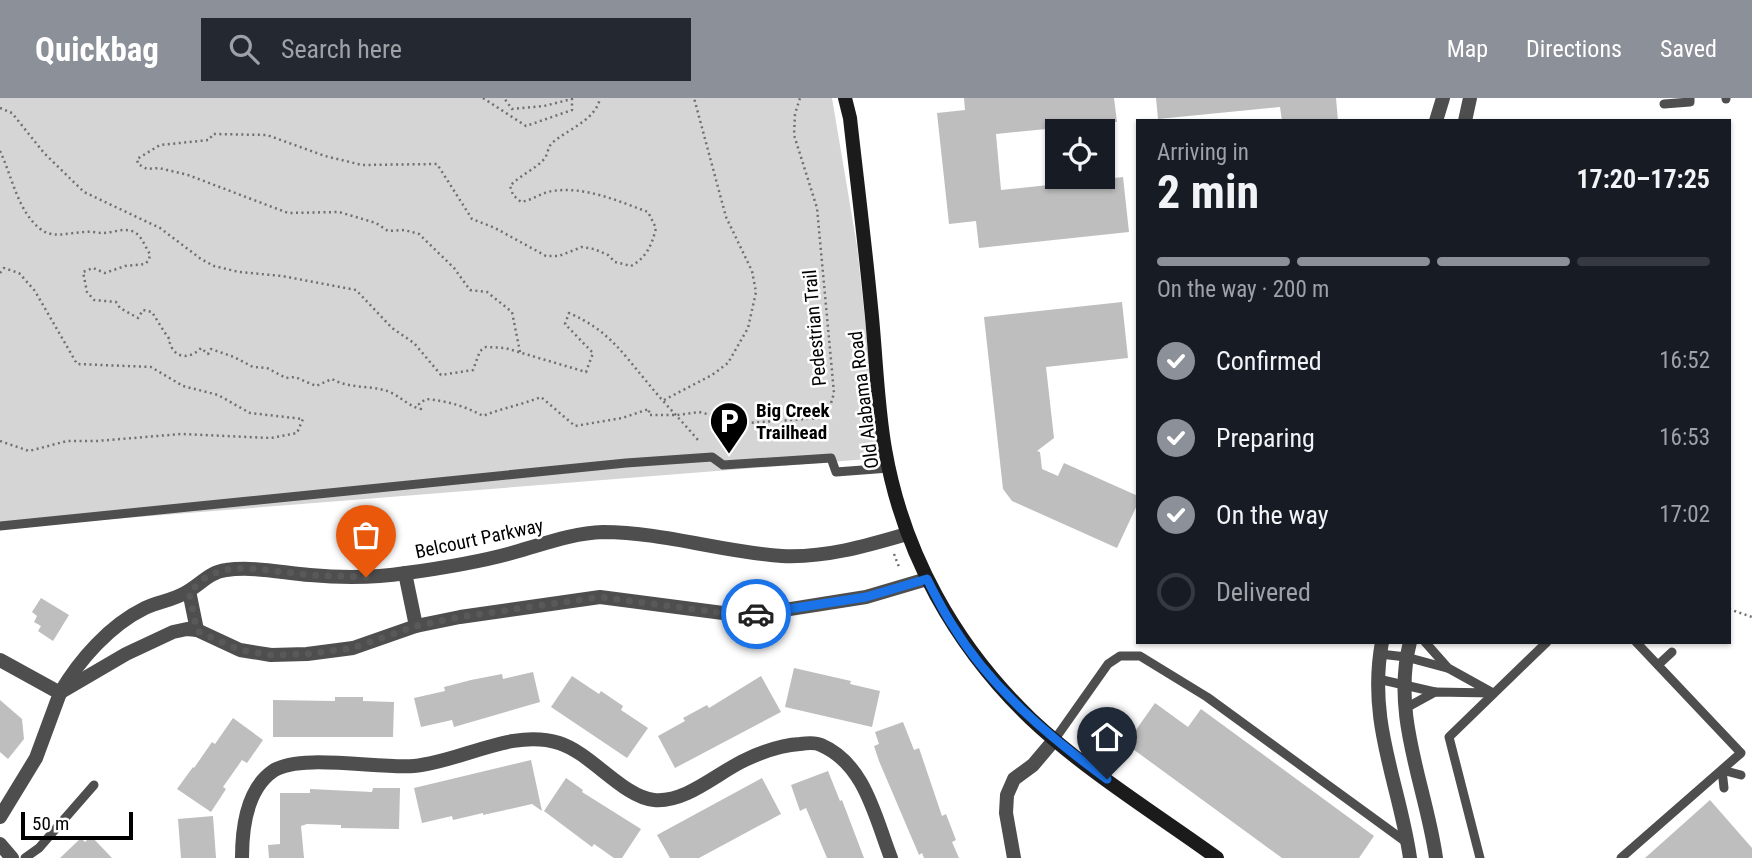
<!DOCTYPE html>
<html lang="en">
<head>
<meta charset="utf-8">
<style>
  :root { --surface:#171b24; --page:#242831; --text:#f1f3f6; --muted:#9ea1a6; --line:#363941; --accent:#8c9099 }
  body { margin:0; font-family:"Roboto Condensed",sans-serif; background:var(--page); color:var(--text); height:100vh; display:flex; flex-direction:column; font-size:26px; white-space:nowrap }
  * { box-sizing:border-box; margin:0 }
  p { font-size:23px; color:var(--muted) }
  .icon { flex:none; width:38px; height:38px; fill:none; stroke:currentColor; stroke-width:2; stroke-linecap:round; stroke-linejoin:round }
  .map { position:relative; flex:1; overflow:hidden }
  .sheet { position:absolute; left:1136px; top:21px; width:595px; height:525px; display:flex; flex-direction:column; background:var(--surface); border-radius:0px; box-shadow:0 2px 5px #0004 }
  .sheet>* { flex:none }
  .tools { position:absolute; left:1045px; top:21px; display:grid; gap:14px }
  .tools a { display:grid; place-items:center; width:70px; height:70px; border-radius:0px; background:var(--surface); box-shadow:0 2px 5px #0004; font-size:35px }
  .scale { position:absolute; left:21px; bottom:18px; width:112px; box-sizing:border-box; padding-left:7px; border:4px solid #000; border-top:0; font-size:19px; line-height:24px; white-space:nowrap; color:#000; -webkit-text-stroke:5px #fff; paint-order:stroke }
  .pin { position:absolute; display:grid; place-items:center; width:60px; height:60px; color:#fff; margin:-72px -30px; border-radius:50% 50% 50% 0; rotate:-45deg; box-shadow:0 0 7px #0007 }
  .pin .icon { rotate:45deg }
  .courier { position:absolute; display:grid; place-items:center; width:70px; height:70px; margin:-35px; border:5px solid #1a73e8; border-radius:50%; background:#fff; color:#222; box-shadow:0 2px 9px #0007 }
  .head em { font-style:normal; font-weight:700 }
  .head div { display:flex; flex-direction:column-reverse }
  .head { display:flex; align-items:center; justify-content:space-between; height:119px; padding:0 21px }
  h1 { font-size:46px; font-weight:700; line-height:52px }
  .bar { display:grid; grid-template-columns:repeat(4,1fr); gap:10px 7px; align-content:center; height:84px; padding:0 21px }
  .bar i { height:9px; border-radius:5px; background:var(--line) }
  .bar .current { background:var(--accent) }
  .bar p { grid-column:span 4 }
  ol { padding:0 21px; list-style:none }
  li { display:flex; align-items:center; gap:21px; height:77px }
  li p { margin-inline-start:auto }
  li .icon { padding:7px; border-radius:50%; background:var(--accent); color:#fff; stroke-width:4 }
  li:last-child { color:var(--muted) }
  li i { width:38px; height:38px; border:4px solid var(--line); border-radius:50% }
  header { display:flex; align-items:center; gap:42px; box-sizing:border-box; height:98px; padding:0 35px; background:var(--accent); color:#fff }
  header strong { font-size:33px }
  nav { display:flex; gap:38px; margin-inline-start:auto; font-size:24px }
  .search { width:490px; height:63px; background:var(--page); display:flex; align-items:center; gap:18px; box-sizing:border-box; padding:0 24px; border-radius:0px; color:var(--muted); font-size:26px }
  .map>svg:first-child { display:block }
</style>
</head>
<body>
<header>
<strong>Quickbag</strong>
<div class="search"><svg class="icon" aria-label="search" viewBox="0 0 24 24"><circle cx="10" cy="10" r="6"/><path d="M15 15l6 6"/></svg>Search here</div>
<nav><a>Map</a><a>Directions</a><a>Saved</a></nav>
</header>
<div class="map">
<svg width="1752" height="760" viewBox="0 0 1752 760">
  <rect width="100%" height="100%" fill="#fff"/>
  <path fill="#d5d5d5" d="M0,0h832l25,148 23,212 -880,70z"/>
  <g fill="#bebebe">
    <path d="M964,0h150l3,24 -121,12 5,56 122,-13 6,55 -150,16 -3,-27 -27,3 -12,-111 28,-3z"/>
    <path d="M1156,0h180l2,23h-56l-2,-14 -122,12z"/>
    <path d="M1122,204l6,56 -82,9 8,71 -17,13 3,1 2,17 16,7 6,-13 74,33v7l-21,45 -105,-47 -9,-12 -19,-172z"/>
    <path d="M41,500l28,17 -16,26 -15,-10 3,-5 -7,-4 3,-6 -5,-4z"/>
    <path d="M794,570l57,13 -1,3 30,7 -8,36 -87,-20z"/>
    <path d="M533,574l7,30 -86,25 -2,-7 -31,7 -7,-29 31,-7 -1,-4 27,-7 31,-6 1,5z"/>
    <path d="M572,578l27,18 2,-3 22,15 -2,4 27,18 -21,30 -76,-51z"/>
    <path d="M761,578l20,36 -106,56 -17,-32 27,-15 -2,-3 24,-13 2,3z"/>
    <path d="M335,599h28v4l31,1 -1,35h-120v-37l62,1z"/>
    <path d="M0,602l22,19 2,20 -16,20 -8,-7z"/>
    <path d="M1155,605l33,24 13,-18 173,127 -15,22h-77l-156,-114z"/>
    <path d="M233,620l30,22 -16,23 -5,-3 -19,27 3,2 -15,23 -34,-23 16,-22 1,1 18,-26 3,2z"/>
    <path d="M903,624l11,28 5,-2 23,68 4,-2 10,26 -4,2 7,16h-35l-2,-5 -3,2 -40,-94 -5,-15 5,-2 -4,-12z"/>
    <path d="M531,662l11,51 -10,-7 -49,11v-2l-30,7 -1,-4 -30,7 -8,-35z"/>
    <path d="M828,673l12,30 2,-1 22,58h-37l-21,-50 -6,3 -9,-26z"/>
    <path d="M566,680l17,12 -1,2 59,37 -19,29h-8l-20,-14 -2,3 -48,-36z"/>
    <path d="M762,680l19,36 -82,44h-29l-13,-23z"/>
    <path d="M373,690h27l-1,41 -58,-1v-3l-34,-1 -6,2 3,32h-35l-1,-13 12,-1v-51h30v-4l62,3z"/>
    <path d="M1710,702l42,48v10h-107z"/>
    <path d="M213,718l3,42h-35l-3,-39z"/>
    <path d="M91,738l21,22h-52l21,-20 4,4z"/>
  </g>
  <g fill="none" stroke-linecap="round" stroke-linejoin="round">
    <g stroke="#707070" stroke-width="2.5" stroke-dasharray="2 3.5" stroke-linecap="butt">
      <path d="M483,0l43,28 46,-16v-11l-28,7 -32,3 -8,-11"/>
      <path d="M0,10l12,5 32,40 40,39 76,36 41,31 13,7 25,6 43,4 74,14 36,38 22,15 27,32 32,-5 7,-19 6,-4 19,1 81,24 7,-19 -28,-29 4,-11c39,17 52,38 78,69 16,20 34,38 51,58"/>
      <path d="M0,53c12,25 17,58 39,77 14,12 30,4 47,4 5,-1 11,1 16,1 11,0 22,-6 32,-1 8,4 11,15 16,22l-1,6 -4,4 -20,2 -20,7 -12,-5 -10,4 4,20 7,8 22,2 4,6 18,10 5,-8 9,2c5,8 10,17 16,25 5,8 -1,2 4,11 7,12 21,9 29,0l7,6 3,-5 23,8 19,10 14,1 19,10 9,-1 21,9 16,-7c19,11 41,5 60,14 11,6 17,13 29,16l-2,-5 7,-5c21,2 39,7 57,17 19,-8 38,-11 58,-19l34,29 47,-8 27,-9v6h28l22,-3 24,6 9,6 88,-6 9,-8 5,-17 -17,-185 -23,-73 1,-21 5,-16"/>
      <path d="M0,175l4,-5 15,5 16,18 42,73 74,3 32,19 35,9 32,18 53,6 -6,14 -26,5 -90,-4 -84,7h-30l-38,10 -29,-10"/>
      <path d="M520,254l-8,-40 -25,-20 -17,-2 -16,-22 -35,-34 -15,-4 -16,1 -12,-8 -37,-11 -51,1 -100,-38 -29,-7 -12,1 -9,-5 -1,-5 23,-14 49,-5 4,-6 54,1 58,21 37,9 75,-1 35,55 23,9 51,28h13l23,-9 12,2 14,6 7,7 16,4c15,-8 21,-21 25,-38l-8,-16c-30,-11 -63,-26 -96,-21 -11,2 -20,9 -31,11l-8,-7 -3,-9c10,-11 26,-17 35,-28 3,-5 3,-11 7,-15 16,-14 44,-23 48,-45"/>
      <path d="M664,302l48,-25 16,-12 20,-35 8,-36 -4,-21 -26,-54 -32,-119"/>
      <path d="M894,456l5,13"/>
      <path d="M1729,511l23,8"/>
    </g>
    <g stroke="#4e4e4e" stroke-width="9">
      <path d="M1726,0v1"/>
      <path d="M1664,6l26,-2v-4"/>
      <path d="M0,428l626,-63 86,-6 11,8 108,-7 5,14 53,-4"/>
      <path d="M1380,556l26,3 41,11"/>
      <path d="M1658,567l14,-13"/>
      <path d="M1378,581l57,13"/>
      <path d="M1404,611l31,-17 58,1 -45,-25 -23,-26"/>
      <path d="M1055,641l53,-75 12,-8h20l67,41 199,145"/>
      <path d="M1724,690l-2,-18 19,5"/>
      <path d="M25,760l14,-10 55,-63"/>
      <path d="M1480,760l-31,-121 98,-95"/>
      <path d="M1621,760l120,-105 -105,-111"/>
    </g>
    <g stroke="#4e4e4e" stroke-width="14">
      <path d="M1436,23l7,-23"/>
      <path d="M1465,23l5,-23"/>
      <path d="M405,475l11,53"/>
      <path d="M189,493l8,39"/>
      <path d="M1382,544c-15,80 17,140 28,216"/>
      <path d="M1410,544c-19,74 16,144 26,216"/>
      <path d="M0,562l60,33 -24,65 -36,59"/>
      <path d="M61,594l65,-38 47,-22 14,-3 10,1 43,20 31,5 36,-1 46,-6 63,-22 44,-9 140,-20 146,19 120,-19 61,-18"/>
      <path d="M60,595c19,-33 50,-68 85,-85 13,-6 28,-8 40,-15 14,-7 24,-21 41,-23 28,-4 57,3 84,5 32,3 64,3 96,-2 36,-5 74,-11 109,-21 29,-8 58,-19 88,-20 60,0 119,20 179,24 43,2 84,-10 125,-22"/>
      <path d="M0,746l12,14"/>
      <path d="M242,760c0,-29 5,-69 31,-87 26,-18 106,-2 141,-5 47,-4 97,-38 145,-23 32,10 64,54 95,57 32,3 63,-27 91,-40 17,-8 36,-15 55,-16 7,-1 15,-2 21,1 44,19 54,72 70,113"/>
      <path d="M1014,760l-8,-45 1,-18 7,-16 19,-14 22,-26"/>
    </g>
    <path stroke="#1b1b1b" stroke-width="14" d="M845,0l5,20c7,63 15,126 21,189 5,47 6,96 14,142 18,104 70,197 146,270 54,51 125,95 186,139"/>
  </g>
  <g fill="none" stroke-linecap="round" stroke-linejoin="round">
    <path stroke="#595959" stroke-width="7" stroke-dasharray="0 12.6" d="M366,479l-56,-2 -63,-7 -25,2 -17,8 -16,14 8,39 43,19 31,5 36,-1 46,-6 63,-22 44,-9 140,-20 146,19 10,-2"/>
    <path stroke="#1a73e8" stroke-width="9" d="M756,516l110,-17 61,-18c8,16 16,32 26,47 38,62 96,111 154,153"/>
  </g>
  <defs>
    <g id="parking-pin" transform="scale(2.0125)"><path d="M0 17L-7.5 6A9.5 9.5 0 1 1 7.5 6Z" fill="#000" stroke="#fff"/><path d="M-3.5-5.5H1a3.5 3.5 0 0 1 0 7H-1V5.5H-3.5ZM-1-3.4V-.6H.8a1.4 1.4 0 0 0 0-2.8Z" fill="#fff"/></g>
  </defs>
  <g fill-rule="evenodd">
    <use href="#parking-pin" x="729" y="323"/>
  </g>
  <g text-anchor="middle" stroke-width="5" stroke-linejoin="round" paint-order="stroke">
    <g font-size="19" fill="#000" stroke="#fff">
      <text transform="translate(814 230) rotate(-95)" y="7">Pedestrian Trail</text>
      <text transform="translate(863 302) rotate(-97)" y="7">Old Alabama Road</text>
      <text transform="translate(479 440) rotate(-12)" y="7">Belcourt Parkway</text>
    </g>
    <g font-size="19" font-weight="bold" fill="#000" stroke="#fff" text-anchor="start">
      <text x="756" y="319">Big Creek<tspan x="756" dy="22">Trailhead</tspan></text>
    </g>
  </g>
</svg>
<div class="tools">
<a><svg class="icon" aria-label="locate" viewBox="0 0 24 24"><circle cx="12" cy="12" r="6"/><path d="M12 2v4M12 18v4M2 12h4M18 12h4"/></svg></a>
</div>
<div class="scale">50 m</div>
<div class="pin" style="left:366px;top:479px;background:#ea580c"><svg class="icon" aria-label="bag" viewBox="0 0 24 24"><path d="M5 8h14l-1 12H6zM9 8a3 3 0 0 1 6 0"/></svg></div>
<div class="pin" style="left:1107px;top:681px;background:#1f2937"><svg class="icon" aria-label="home" viewBox="0 0 24 24"><path d="M3 11l9-7 9 7M6 9v11h12V9"/></svg></div>
<div class="courier" style="left:756px;top:516px"><svg class="icon" aria-label="car" viewBox="0 0 24 24"><path d="M5 17H2v-5l4-1 3-4h7l3 4 3 1v5h-3M9 17h6M6 11h13"/><circle cx="7" cy="17" r="2"/><circle cx="17" cy="17" r="2"/></svg></div>
<section class="sheet">
<div class="head"><div><h1>2 min</h1><p>Arriving in</p></div><em>17:20–17:25</em></div>
<div class="bar"><i class="current"></i><i class="current"></i><i class="current"></i><i></i><p>On the way · 200 m</p></div>
<ol>
<li><svg class="icon" aria-label="check" viewBox="0 0 24 24"><path d="M5 12l5 5 9-10"/></svg>Confirmed<p>16:52</p></li>
<li><svg class="icon" aria-label="check" viewBox="0 0 24 24"><path d="M5 12l5 5 9-10"/></svg>Preparing<p>16:53</p></li>
<li><svg class="icon" aria-label="check" viewBox="0 0 24 24"><path d="M5 12l5 5 9-10"/></svg>On the way<p>17:02</p></li>
<li><i></i>Delivered</li>
</ol>
</section>
</div>
</body>
</html>
